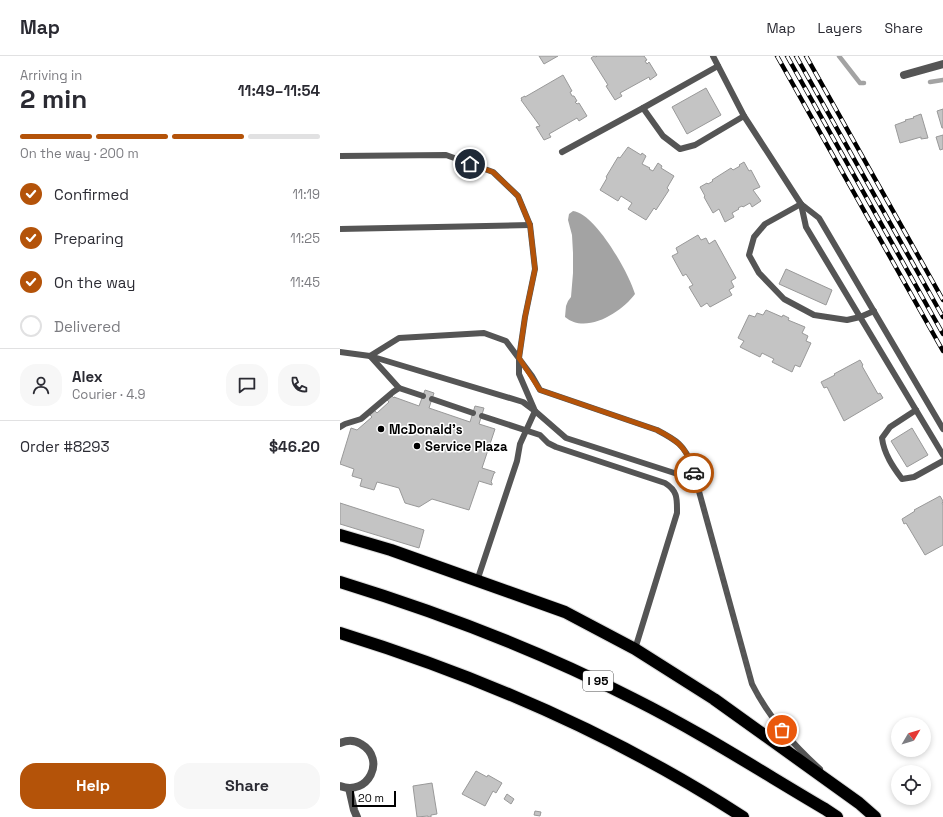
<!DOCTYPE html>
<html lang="en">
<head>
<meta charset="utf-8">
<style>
  :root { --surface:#fff; --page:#f7f7f7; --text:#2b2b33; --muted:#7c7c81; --line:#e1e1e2; --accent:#b45309 }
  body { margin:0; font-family:"Space Grotesk",sans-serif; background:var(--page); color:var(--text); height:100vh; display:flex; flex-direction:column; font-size:15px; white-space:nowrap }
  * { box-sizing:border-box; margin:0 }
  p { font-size:13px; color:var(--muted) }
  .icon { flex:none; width:22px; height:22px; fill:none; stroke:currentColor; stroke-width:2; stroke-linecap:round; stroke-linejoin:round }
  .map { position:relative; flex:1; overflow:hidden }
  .sheet { display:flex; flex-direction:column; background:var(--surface); width:340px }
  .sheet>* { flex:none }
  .needle { width:26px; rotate:52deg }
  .tools { position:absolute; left:551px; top:661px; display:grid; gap:8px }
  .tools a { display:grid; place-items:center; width:40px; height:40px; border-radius:50%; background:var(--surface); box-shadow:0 2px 6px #0003; font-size:20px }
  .scale { position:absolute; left:12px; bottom:10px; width:44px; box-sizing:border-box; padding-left:4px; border:2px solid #000; border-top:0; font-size:11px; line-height:14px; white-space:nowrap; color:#000; -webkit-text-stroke:3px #fff; paint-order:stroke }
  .pin { position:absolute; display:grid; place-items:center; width:34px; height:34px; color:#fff; margin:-17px; border:2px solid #fff; border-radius:50%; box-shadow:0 1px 4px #0007 }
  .courier { position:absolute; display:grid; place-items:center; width:40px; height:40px; margin:-20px; border:3px solid #b45309; border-radius:50%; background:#fff; color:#222; box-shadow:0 1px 5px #0007 }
  .summary em { font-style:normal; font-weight:600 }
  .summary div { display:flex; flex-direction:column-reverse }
  .summary { display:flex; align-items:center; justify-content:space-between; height:68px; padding:0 20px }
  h1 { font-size:26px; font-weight:600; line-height:30px }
  .bar { display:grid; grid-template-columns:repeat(4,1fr); gap:6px 4px; align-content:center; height:48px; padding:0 20px }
  .bar i { height:5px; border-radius:3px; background:var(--line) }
  .bar .selected { background:var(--accent) }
  .bar p { grid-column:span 4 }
  .line { display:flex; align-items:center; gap:10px; padding:0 20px; border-top:1px solid var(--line) }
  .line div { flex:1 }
  .round { display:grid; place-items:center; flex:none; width:42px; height:42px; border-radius:16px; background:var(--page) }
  ol { padding:0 20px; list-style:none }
  li { display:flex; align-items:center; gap:12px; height:44px }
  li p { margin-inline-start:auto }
  li .icon { padding:4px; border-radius:50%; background:var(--accent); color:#fff; stroke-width:4 }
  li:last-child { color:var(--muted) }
  li i { width:22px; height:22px; border:2px solid var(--line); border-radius:50% }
  .action { display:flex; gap:8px; margin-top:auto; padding:8px 20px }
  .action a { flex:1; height:46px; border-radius:16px; background:var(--accent); color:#fff; font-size:16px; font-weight:600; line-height:46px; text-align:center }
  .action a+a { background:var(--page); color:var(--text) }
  header { display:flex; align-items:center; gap:24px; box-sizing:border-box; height:56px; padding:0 20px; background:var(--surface); border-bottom:1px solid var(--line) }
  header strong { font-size:19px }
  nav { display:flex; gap:22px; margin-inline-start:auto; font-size:14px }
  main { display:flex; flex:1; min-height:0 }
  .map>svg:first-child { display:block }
</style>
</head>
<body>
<header>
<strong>Map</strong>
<nav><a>Map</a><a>Layers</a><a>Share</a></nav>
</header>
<main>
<section class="sheet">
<div class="summary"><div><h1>2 min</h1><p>Arriving in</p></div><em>11:49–11:54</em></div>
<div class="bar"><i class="selected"></i><i class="selected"></i><i class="selected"></i><i></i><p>On the way · 200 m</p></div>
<ol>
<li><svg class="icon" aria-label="check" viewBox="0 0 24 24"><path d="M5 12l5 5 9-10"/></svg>Confirmed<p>11:19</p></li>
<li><svg class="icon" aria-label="check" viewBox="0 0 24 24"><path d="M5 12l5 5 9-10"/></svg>Preparing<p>11:25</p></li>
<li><svg class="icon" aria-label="check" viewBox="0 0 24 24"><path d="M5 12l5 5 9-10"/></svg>On the way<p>11:45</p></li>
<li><i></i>Delivered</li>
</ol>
<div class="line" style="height:72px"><a class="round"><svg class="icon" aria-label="person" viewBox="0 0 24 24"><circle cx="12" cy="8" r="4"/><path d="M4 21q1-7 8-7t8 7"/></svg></a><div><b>Alex</b><p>Courier · 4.9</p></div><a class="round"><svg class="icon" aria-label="chat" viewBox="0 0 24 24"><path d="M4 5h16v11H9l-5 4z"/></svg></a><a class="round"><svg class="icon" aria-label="phone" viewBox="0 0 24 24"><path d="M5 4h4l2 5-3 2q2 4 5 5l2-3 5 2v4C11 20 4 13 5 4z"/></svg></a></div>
<div class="line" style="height:52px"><div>Order #8293</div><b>$46.20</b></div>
<div class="action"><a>Help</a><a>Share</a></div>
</section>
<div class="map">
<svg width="603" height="761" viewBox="0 0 603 761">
  <rect width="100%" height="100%" fill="#fff"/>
  <path fill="#a3a3a3" d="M233,155c22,2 56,62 62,83 -13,18 -49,41 -70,23l1,-11 2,-5 3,-4 2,-24v-20l-1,-18 -4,-15 1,-6z"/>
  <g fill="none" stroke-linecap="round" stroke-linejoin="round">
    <g stroke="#a3a3a3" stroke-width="4.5">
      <path d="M499,0l21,27h4"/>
      <path d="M590,26l13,-2"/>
    </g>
  </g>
  <g fill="#c4c4c4" stroke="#999">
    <path d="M199,0h19l-14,8z"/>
    <path d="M254,0l2,1 1,-1h47l3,4 -2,1 2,3 2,-2 8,13 -7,5 -1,-3 -29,16 2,3 -7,4 -9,-14 2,-1 -17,-27z"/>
    <path d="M223,19l9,16 -2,1 2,4h2l3,5 -2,1 2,2 2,-1 8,13 -8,5 -2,-3 -28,16 2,3 -7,3 -8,-13 4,-1 -19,-26h1l-1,-2 4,-2v1z"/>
    <path d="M366,32l15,27 -34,19 -15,-27z"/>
    <path d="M603,53v19h-1l-5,-17z"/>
    <path d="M581,58l7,24 -7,1v-2l-21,6 -5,-18 11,-4 -1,-1 9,-2 -1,-1z"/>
    <path d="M603,79v14l-3,1 -4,-13z"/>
    <path d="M288,91l13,8 1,-2 4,3 -4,8 8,4 -1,1 4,2 5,-8 4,3 -1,2 13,8 -7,12 2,2 -13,20 -2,-2 -8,12 -18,-11 4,-6 -11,-7 -3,5 -18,-11 7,-12 -1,-1 12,-20 2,1z"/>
    <path d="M404,106l5,9 2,-1 9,17 -7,3 8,11 -9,6 -2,-4 -7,4 -1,-1 -4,2 1,1 -7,4 2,4 -9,5 -6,-13 -6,4 -9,-16 1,-1 -5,-9 7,-4 1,1 5,-3 -1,-1 19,-12 2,2 7,-4 -1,-1z"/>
    <path d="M358,179l3,5 5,-2 3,6 6,-4 21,38 -5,3 3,6 -5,3 3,5 -22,12 -3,-4 -6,4 -12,-20 4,-2 -7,-11 -3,2 -11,-20 6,-3 -2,-5z"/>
    <path d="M446,213l46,21 -6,15 -47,-21z"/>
    <path d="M426,254l16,7 1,-2 6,3 -1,2 17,7 -3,6 6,3 -2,5 5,2 -11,24 -5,-2 -3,7 -20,-10 2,-3 -12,-6 -2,4 -20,-10 4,-6 -6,-3 11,-23 6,2 2,-4 6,2z"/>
    <path d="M520,304l3,5 -1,1 16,28 2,-1 3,5 -39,23 -17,-34 -3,1 -3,-6 14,-7 -1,-1z"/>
    <path d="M85,334l9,3 -5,15 41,14 5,-16 9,2 -5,16 16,5 -13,39 13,4v1h-1l-3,9 1,1v2l-13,-4 -10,29 -37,-11 -13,8 -14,-4 -6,-15 -22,-6 -3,8 -14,-4 2,-7 -10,-3 2,-7 -14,-5 11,-36 6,2 15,-13 -3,-3 5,-4 3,3 12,-11 -3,-3 5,-4 3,3v-1l25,9z"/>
    <path d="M572,372l16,27 -21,12 -16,-26z"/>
    <path d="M600,440l3,5v1l-1,1 1,2v40l-18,10 -19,-32 -2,1 -2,-5 13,-8 -1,-1z"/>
    <path d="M0,447l84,27 -5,18 -79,-24z"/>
    <path d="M136,715l11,6 1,-2 14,8 -6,10 -3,-2 -8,15 -23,-12z"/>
    <path d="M92,727l5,31 -6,1v2h-3v-1l-11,1 -4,-31z"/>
    <path d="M167,738l7,5 -3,5 -7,-5z"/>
    <path d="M195,755l6,1 -1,4 -6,-1z"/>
  </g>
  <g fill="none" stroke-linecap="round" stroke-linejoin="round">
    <g stroke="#dbdbdb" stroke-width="14">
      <g id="motorway">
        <path d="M0,479l51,15 174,62 70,37 79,50 145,104 16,14"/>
        <path d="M0,526c101,31 200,69 294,117 66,33 128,73 191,110l12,8"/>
        <path d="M0,577c142,44 278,103 403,184"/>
      </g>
    </g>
    <g stroke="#555" stroke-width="6">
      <path d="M373,0l31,60 57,88 5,23 137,228"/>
      <path d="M303,52l20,28 17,13 15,-4 49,-29"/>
      <path d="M222,96l81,-44 75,-42"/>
      <path d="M0,100l106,-1 47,17 25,24 12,29 5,44 -10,48 -6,41v16l16,37 -15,33 -3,17 -40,120"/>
      <path d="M461,148l18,14 124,211"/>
      <path d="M461,148l-36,20 -11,13 -5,18 10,18 25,26 30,16 33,5 13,-3 14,-6"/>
      <path d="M0,173l190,-4"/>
      <path d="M0,296l30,4 29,-18 85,-5 22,8 26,35 8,14 117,40c19,10 28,15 35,36l60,218c17,34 40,60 68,85"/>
      <path d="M30,300l153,46 12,9 31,27 130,42"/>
      <path d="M31,301l28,31"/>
      <path d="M92,343l41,14"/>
      <path d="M576,354l-26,17 -8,11c2,16 11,29 20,41l12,-2 29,-16"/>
      <path d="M142,360l58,19 8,8 8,4 109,36c13,8 12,16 12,30l-42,136"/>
      <path d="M0,371l5,-3 16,-5 32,-27 6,-4 24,8"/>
    </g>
    <g stroke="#555" stroke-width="8">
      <path d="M564,19l39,-11"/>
      <path d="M0,687c7,-3 15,-3 21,1 26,15 7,53 -21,42"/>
      <path d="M9,732l5,22 3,7"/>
    </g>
    <use href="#motorway" stroke="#000" stroke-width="12"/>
    <g stroke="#000" stroke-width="4.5">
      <g id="rail">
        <path d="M437,0l166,295"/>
        <path d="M447,0l156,278"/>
        <path d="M456,0l147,261"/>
        <path d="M466,0l137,244"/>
      </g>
    </g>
    <use href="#rail" stroke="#fff" stroke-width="3" stroke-dasharray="9" stroke-linecap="butt"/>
  </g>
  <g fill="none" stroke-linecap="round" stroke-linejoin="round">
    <path stroke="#595959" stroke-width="4" stroke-dasharray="0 7.2" d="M354,417l58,211c8,17 18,31 30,46"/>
    <path stroke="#b45309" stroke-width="5" d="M130,108l23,8 25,24 12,29 5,44 -10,48 -6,41 21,32 117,40c22,11 30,18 37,43"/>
  </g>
  <g fill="#000" stroke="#fff" stroke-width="1.5">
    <circle cx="41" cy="373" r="4"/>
    <circle cx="77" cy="390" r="4"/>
  </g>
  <g text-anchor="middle" stroke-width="3" stroke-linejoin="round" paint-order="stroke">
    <rect fill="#fff" stroke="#4c4c4c" stroke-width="1" x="243" y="615" width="30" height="20" rx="3"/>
    <g font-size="12" font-weight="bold" fill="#000">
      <text x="258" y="629">I 95</text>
    </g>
    <g font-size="13" font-weight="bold" fill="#000" stroke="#fff" text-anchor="start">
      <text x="49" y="378">McDonald's</text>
      <text x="85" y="395">Service Plaza</text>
    </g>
  </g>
</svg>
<div class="tools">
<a><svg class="needle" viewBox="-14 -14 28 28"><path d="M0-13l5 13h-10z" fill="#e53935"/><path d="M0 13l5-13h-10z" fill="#7c7c81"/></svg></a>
<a><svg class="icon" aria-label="locate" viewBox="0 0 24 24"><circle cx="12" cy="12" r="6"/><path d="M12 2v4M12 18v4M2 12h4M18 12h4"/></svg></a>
</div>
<div class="scale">20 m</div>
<div class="pin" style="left:442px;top:674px;background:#ea580c"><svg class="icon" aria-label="bag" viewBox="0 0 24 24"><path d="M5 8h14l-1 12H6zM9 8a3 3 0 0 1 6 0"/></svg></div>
<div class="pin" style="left:130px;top:108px;background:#1f2937"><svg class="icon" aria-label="home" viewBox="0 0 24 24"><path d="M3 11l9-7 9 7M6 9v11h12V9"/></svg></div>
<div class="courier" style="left:354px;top:417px"><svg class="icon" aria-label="car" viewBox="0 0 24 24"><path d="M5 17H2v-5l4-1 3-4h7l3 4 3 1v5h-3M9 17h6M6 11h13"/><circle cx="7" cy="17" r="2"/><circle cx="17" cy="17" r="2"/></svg></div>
</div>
</main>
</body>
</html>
